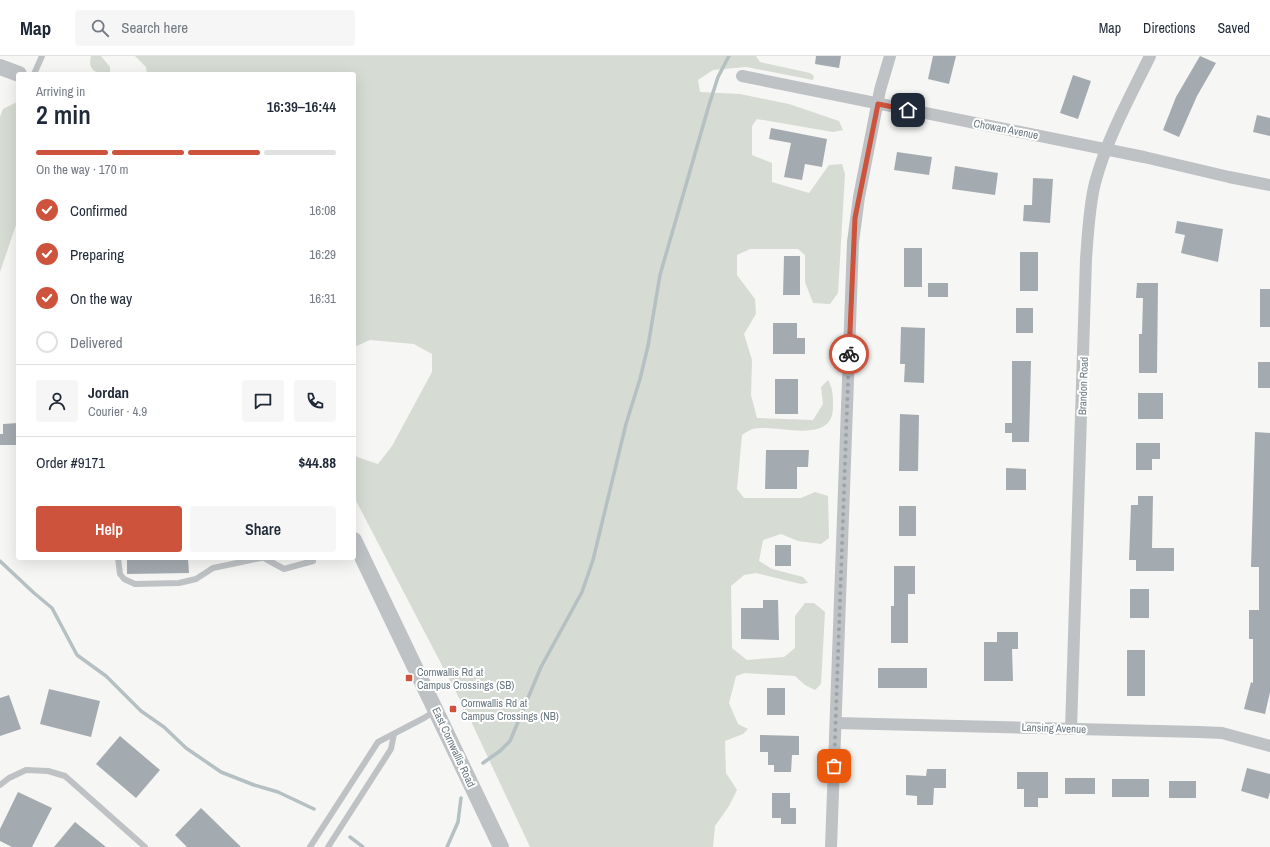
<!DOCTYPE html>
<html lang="en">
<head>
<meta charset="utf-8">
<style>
  :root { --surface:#fff; --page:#f6f6f7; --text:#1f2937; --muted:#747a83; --line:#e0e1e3; --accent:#cd533d }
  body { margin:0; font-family:"Archivo Narrow",sans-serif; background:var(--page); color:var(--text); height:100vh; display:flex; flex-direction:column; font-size:15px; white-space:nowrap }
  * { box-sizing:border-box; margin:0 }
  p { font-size:13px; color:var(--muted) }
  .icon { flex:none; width:22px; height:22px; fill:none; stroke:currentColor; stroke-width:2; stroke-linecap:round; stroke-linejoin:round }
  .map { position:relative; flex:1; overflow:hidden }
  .details { position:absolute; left:16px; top:16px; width:340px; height:488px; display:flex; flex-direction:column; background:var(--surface); border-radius:4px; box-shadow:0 4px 16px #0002 }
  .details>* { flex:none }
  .pin { position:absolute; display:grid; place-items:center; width:34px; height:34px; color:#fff; margin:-17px; border-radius:8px; box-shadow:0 2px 6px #0006 }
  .courier { position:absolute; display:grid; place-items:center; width:40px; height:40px; margin:-20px; border:3px solid #cd533d; border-radius:50%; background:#fff; color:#222; box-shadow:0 1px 5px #0007 }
  .headline em { font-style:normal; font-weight:600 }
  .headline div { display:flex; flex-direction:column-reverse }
  .headline { display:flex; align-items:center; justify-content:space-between; height:68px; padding:0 20px }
  h1 { font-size:26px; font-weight:600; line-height:30px }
  .bar { display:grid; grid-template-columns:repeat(4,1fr); gap:6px 4px; align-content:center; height:48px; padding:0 20px }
  .bar i { height:5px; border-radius:3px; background:var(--line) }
  .bar .active { background:var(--accent) }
  .bar p { grid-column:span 4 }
  .line { display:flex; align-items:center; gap:10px; padding:0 20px; border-top:1px solid var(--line) }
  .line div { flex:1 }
  .round { display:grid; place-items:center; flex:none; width:42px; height:42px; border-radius:4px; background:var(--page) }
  ol { padding:0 20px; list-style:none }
  li { display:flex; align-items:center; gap:12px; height:44px }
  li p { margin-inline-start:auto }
  li .icon { padding:4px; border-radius:50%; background:var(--accent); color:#fff; stroke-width:4 }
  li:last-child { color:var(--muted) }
  li i { width:22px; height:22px; border:2px solid var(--line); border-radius:50% }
  .primary-button { display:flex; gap:8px; margin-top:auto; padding:8px 20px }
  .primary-button a { flex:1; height:46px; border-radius:4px; background:var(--accent); color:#fff; font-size:16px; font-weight:600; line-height:46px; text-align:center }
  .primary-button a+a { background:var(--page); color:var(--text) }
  header { display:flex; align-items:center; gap:24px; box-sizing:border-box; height:56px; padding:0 20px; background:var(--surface); border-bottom:1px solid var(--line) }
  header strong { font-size:19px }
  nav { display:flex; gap:22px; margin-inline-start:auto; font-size:14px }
  .search { width:280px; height:36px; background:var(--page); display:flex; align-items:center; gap:10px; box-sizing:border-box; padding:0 14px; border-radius:4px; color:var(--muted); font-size:15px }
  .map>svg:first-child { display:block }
</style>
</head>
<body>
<header>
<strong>Map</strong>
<div class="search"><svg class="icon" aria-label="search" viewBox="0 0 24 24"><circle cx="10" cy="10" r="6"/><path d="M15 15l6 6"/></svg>Search here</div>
<nav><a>Map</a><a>Directions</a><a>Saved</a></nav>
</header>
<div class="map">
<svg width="1270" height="791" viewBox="0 0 1270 791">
  <rect width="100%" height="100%" fill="#f6f6f4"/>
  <g fill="#d6dbd3">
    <path d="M91,0h10l9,11v7c-13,0 -23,-3 -19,-18z"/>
    <path d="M135,0h621l4,6 50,11 4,3 -1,4 -67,-13 -33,3 -15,10 2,12 40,2 49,10 50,17 4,9 -10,2 -76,-13 -5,7v29l20,8v19l37,11 20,-28 13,-1 3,10 -7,119 -8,11 -17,-1 -8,-21v-27l-7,-6h-48l-13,6v20l18,24 1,15 -12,20 8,26 -1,35 6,23 56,2 10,-16 -2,-17 7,-7c5,9 5,16 5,26 1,41 -57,17 -80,23 -4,1 -8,4 -11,6l-5,54 7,9h57l14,-6 13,4 1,42 -8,6 -23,-3 -17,-7 -18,6 -4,21 13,8 31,8 5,6 -7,1 -45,-11 -12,2 -13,11 1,62 15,12 37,-3 11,-9v-32l10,-13h9l11,9 -4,72 -6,6 -10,-5 -10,-9 -50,-3 -9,3 -7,27 9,21 10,5 -5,5 -18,7 1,32 11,17 -8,16 -14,20 -2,21h-183l-61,-130 -115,-220v-44l3,4 21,7 14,-18 40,-74v-18l-18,-10 -44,-4 -16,7v-273h-207l-1,-7z"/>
    <path d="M17,46l1,1v116l-18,53v-155l3,-8z"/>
  </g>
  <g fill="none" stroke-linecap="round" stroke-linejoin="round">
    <g stroke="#b5c0c3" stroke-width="3.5">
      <path d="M0,505l34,32 18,15 25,47 29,21 35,35 23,16 22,21 35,24 33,13 24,7 36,17"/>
      <path d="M483,707l17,-12 10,-10 31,-74 41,-75 11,-32 33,-136 14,-45 8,-33 12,-71 49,-170 9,-28 11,-21"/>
      <path d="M350,781l13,10"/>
      <path d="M447,791l11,-25 3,-24"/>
    </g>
  </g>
  <g fill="#a4abb0">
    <path d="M816,0h25l-2,12 -24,-4z"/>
    <path d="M933,0h23l-7,28 -21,-5z"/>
    <path d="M1200,0l16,7 -19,33 -18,41 -16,-7 13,-33z"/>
    <path d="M1073,19l18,6 -13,38 -18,-6z"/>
    <path d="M1257,59l13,3v18l-17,-4z"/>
    <path d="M771,72l56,11 -5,28 -17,-3 -3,16 -18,-3 7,-34 -22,-4z"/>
    <path d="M897,96l35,5 -3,18 -35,-5z"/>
    <path d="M955,110l43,7 -3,22 -43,-6z"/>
    <path d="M1033,122l20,1 -3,44 -27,-2 1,-16h8z"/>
    <path d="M1177,165l46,8 -5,33 -37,-9 4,-18 -10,-2z"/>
    <rect x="904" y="192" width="18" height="39"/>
    <rect x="1020" y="196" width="18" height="39"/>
    <path d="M784,200h16v39h-17z"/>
    <rect x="928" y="227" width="20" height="14"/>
    <path d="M1137,227h21l-1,90h-18v-39h3l1,-36h-7z"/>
    <rect x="1260" y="233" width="10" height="38"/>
    <rect x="1016" y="252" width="17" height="25"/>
    <path d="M773,267h24v15h8v16h-32z"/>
    <path d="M901,271l24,1 -1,55 -20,-1 1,-18h-5z"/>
    <path d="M1012,305h19l-2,81h-17v-9h-7v-10h7z"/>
    <rect x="1258" y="306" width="12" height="26"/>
    <rect x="775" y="323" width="23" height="35"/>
    <rect x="1138" y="337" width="25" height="26"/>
    <path d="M900,358l19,1 -1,56h-19z"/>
    <path d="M18,367v22h-18v-11h3v-10z"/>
    <path d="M1255,376l15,1v259l-5,22 -21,-5 7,-27 2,1v-44h-4v-29h10v-43h-8z"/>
    <path d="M1136,387h24v16h-8v11h-16z"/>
    <path d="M766,394h43l-1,17h-11v22h-32z"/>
    <path d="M1006,412l20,1v21h-20z"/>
    <path d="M1138,440h15l-1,52h22v23h-38v-11h-7l2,-55h7z"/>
    <rect x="899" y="450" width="17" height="30"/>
    <rect x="775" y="489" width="16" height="21"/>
    <path d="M127,502h61l1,15 -62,1z"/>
    <path d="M894,510h21v28h-7v49h-17v-37h3z"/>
    <rect x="1130" y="533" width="19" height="29"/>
    <path d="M763,544h15l1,40 -38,-1v-31h22z"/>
    <path d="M997,576h21v17h-6l1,32h-29v-39h13z"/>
    <rect x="1127" y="594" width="18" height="46"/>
    <rect x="878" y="612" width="49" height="20"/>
    <rect x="767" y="632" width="18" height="27"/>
    <path d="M49,633l51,12 -9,36 -51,-13z"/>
    <path d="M9,639l12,34 -21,7v-38z"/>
    <path d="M760,679l39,1v19h-7l-1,17h-17v-7h-6v-13h-8z"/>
    <path d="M120,680l40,34 -24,28 -40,-34z"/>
    <path d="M1247,712l23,6v18l-2,7 -27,-8z"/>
    <path d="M927,713h19v19h-12l-1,17h-16v-9l-11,-1v-20l20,1z"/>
    <path d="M1017,716h31v26h-10v9h-14v-18h-7z"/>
    <rect x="1065" y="722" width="30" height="16"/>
    <rect x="1112" y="723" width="37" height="18"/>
    <rect x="1169" y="725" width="27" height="17"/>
    <path d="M18,736l34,16 -20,39h-20l-12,-6v-12z"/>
    <path d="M772,737h18v15h6v16h-15v-6h-9z"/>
    <path d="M201,752l40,39h-54l-12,-12z"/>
    <path d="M75,766l31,25h-52z"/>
  </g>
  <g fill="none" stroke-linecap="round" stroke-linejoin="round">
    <g stroke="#bec2c5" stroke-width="6">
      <path d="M34,18l8,-18"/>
      <path d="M118,502l2,16 4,5 11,5 44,-1 17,-4 17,-11 48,-10"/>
      <path d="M264,502l20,11 29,-8 -2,-3"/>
      <path d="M0,729l9,-7 17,-8 22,1 17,5 80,71"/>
      <path d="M310,791l68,-105 46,-24 11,-7"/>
      <path d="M328,791l63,-98 3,-15"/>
    </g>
    <g stroke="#bec2c5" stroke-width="12">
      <path d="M742,20l402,81 85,20 41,8"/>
      <path d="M836,667l363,9 23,1 48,13"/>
      <path d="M1071,673l15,-470c2,-25 3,-52 9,-76 12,-45 35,-86 55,-127"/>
      <path d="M831,791l22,-605 6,-45 21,-107 10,-34"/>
    </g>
    <g stroke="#bec2c5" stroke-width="16">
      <path d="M0,11l19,7"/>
      <path d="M354,484l147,307"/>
    </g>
  </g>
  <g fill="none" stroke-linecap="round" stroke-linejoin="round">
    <path stroke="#9aa4a9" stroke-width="4" stroke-dasharray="0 7.2" d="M834,710l15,-412"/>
    <path stroke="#cd533d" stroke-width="5" d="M849,298l6,-136 23,-114 30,6"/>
  </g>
  <g fill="#cd533d" stroke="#fff" stroke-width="1.5">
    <rect x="405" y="618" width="8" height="8" rx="2"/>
    <rect x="449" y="649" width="8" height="8" rx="2"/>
  </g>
  <g text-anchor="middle" stroke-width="4" stroke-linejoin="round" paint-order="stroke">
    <g font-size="11" fill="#697881" stroke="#fff">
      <text transform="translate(1006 73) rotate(11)" y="4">Chowan Avenue</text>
      <text transform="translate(1083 330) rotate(-88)" y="4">Brandon Road</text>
      <text transform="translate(1054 672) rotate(2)" y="4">Lansing Avenue</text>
      <text transform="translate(454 691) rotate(65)" y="4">East Cornwallis Road</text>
    </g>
    <g font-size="11" fill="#697881" stroke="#fff" text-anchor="start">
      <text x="417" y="620">Cornwallis Rd at<tspan x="417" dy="13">Campus Crossings (SB)</tspan></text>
      <text x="461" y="651">Cornwallis Rd at<tspan x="461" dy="13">Campus Crossings (NB)</tspan></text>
    </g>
  </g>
</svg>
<div class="pin" style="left:834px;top:710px;background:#ea580c"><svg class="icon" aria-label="bag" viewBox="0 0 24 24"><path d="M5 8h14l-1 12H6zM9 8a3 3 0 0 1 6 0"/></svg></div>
<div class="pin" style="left:908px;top:54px;background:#1f2937"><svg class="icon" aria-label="home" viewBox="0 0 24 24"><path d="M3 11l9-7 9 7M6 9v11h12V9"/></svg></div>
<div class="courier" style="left:849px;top:298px"><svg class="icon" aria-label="bike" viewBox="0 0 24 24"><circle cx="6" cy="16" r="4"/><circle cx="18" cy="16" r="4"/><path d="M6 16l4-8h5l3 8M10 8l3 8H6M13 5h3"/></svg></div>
<section class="details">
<div class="headline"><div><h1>2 min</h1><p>Arriving in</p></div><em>16:39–16:44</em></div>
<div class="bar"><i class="active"></i><i class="active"></i><i class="active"></i><i></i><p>On the way · 170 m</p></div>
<ol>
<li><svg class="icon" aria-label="check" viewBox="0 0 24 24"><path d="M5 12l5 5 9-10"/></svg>Confirmed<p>16:08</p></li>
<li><svg class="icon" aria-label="check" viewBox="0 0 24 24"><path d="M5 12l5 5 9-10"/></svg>Preparing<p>16:29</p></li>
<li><svg class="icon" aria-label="check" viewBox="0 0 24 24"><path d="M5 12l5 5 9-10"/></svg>On the way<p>16:31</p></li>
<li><i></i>Delivered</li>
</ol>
<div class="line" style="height:72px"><a class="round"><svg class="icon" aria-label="person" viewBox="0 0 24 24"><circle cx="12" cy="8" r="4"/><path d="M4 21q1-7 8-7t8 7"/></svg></a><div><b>Jordan</b><p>Courier · 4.9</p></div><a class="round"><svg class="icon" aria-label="chat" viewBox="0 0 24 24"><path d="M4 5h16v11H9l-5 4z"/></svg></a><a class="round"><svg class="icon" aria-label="phone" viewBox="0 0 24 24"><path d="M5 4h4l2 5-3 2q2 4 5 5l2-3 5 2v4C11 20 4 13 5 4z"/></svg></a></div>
<div class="line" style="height:52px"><div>Order #9171</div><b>$44.88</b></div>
<div class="primary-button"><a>Help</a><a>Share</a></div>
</section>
</div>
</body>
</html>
